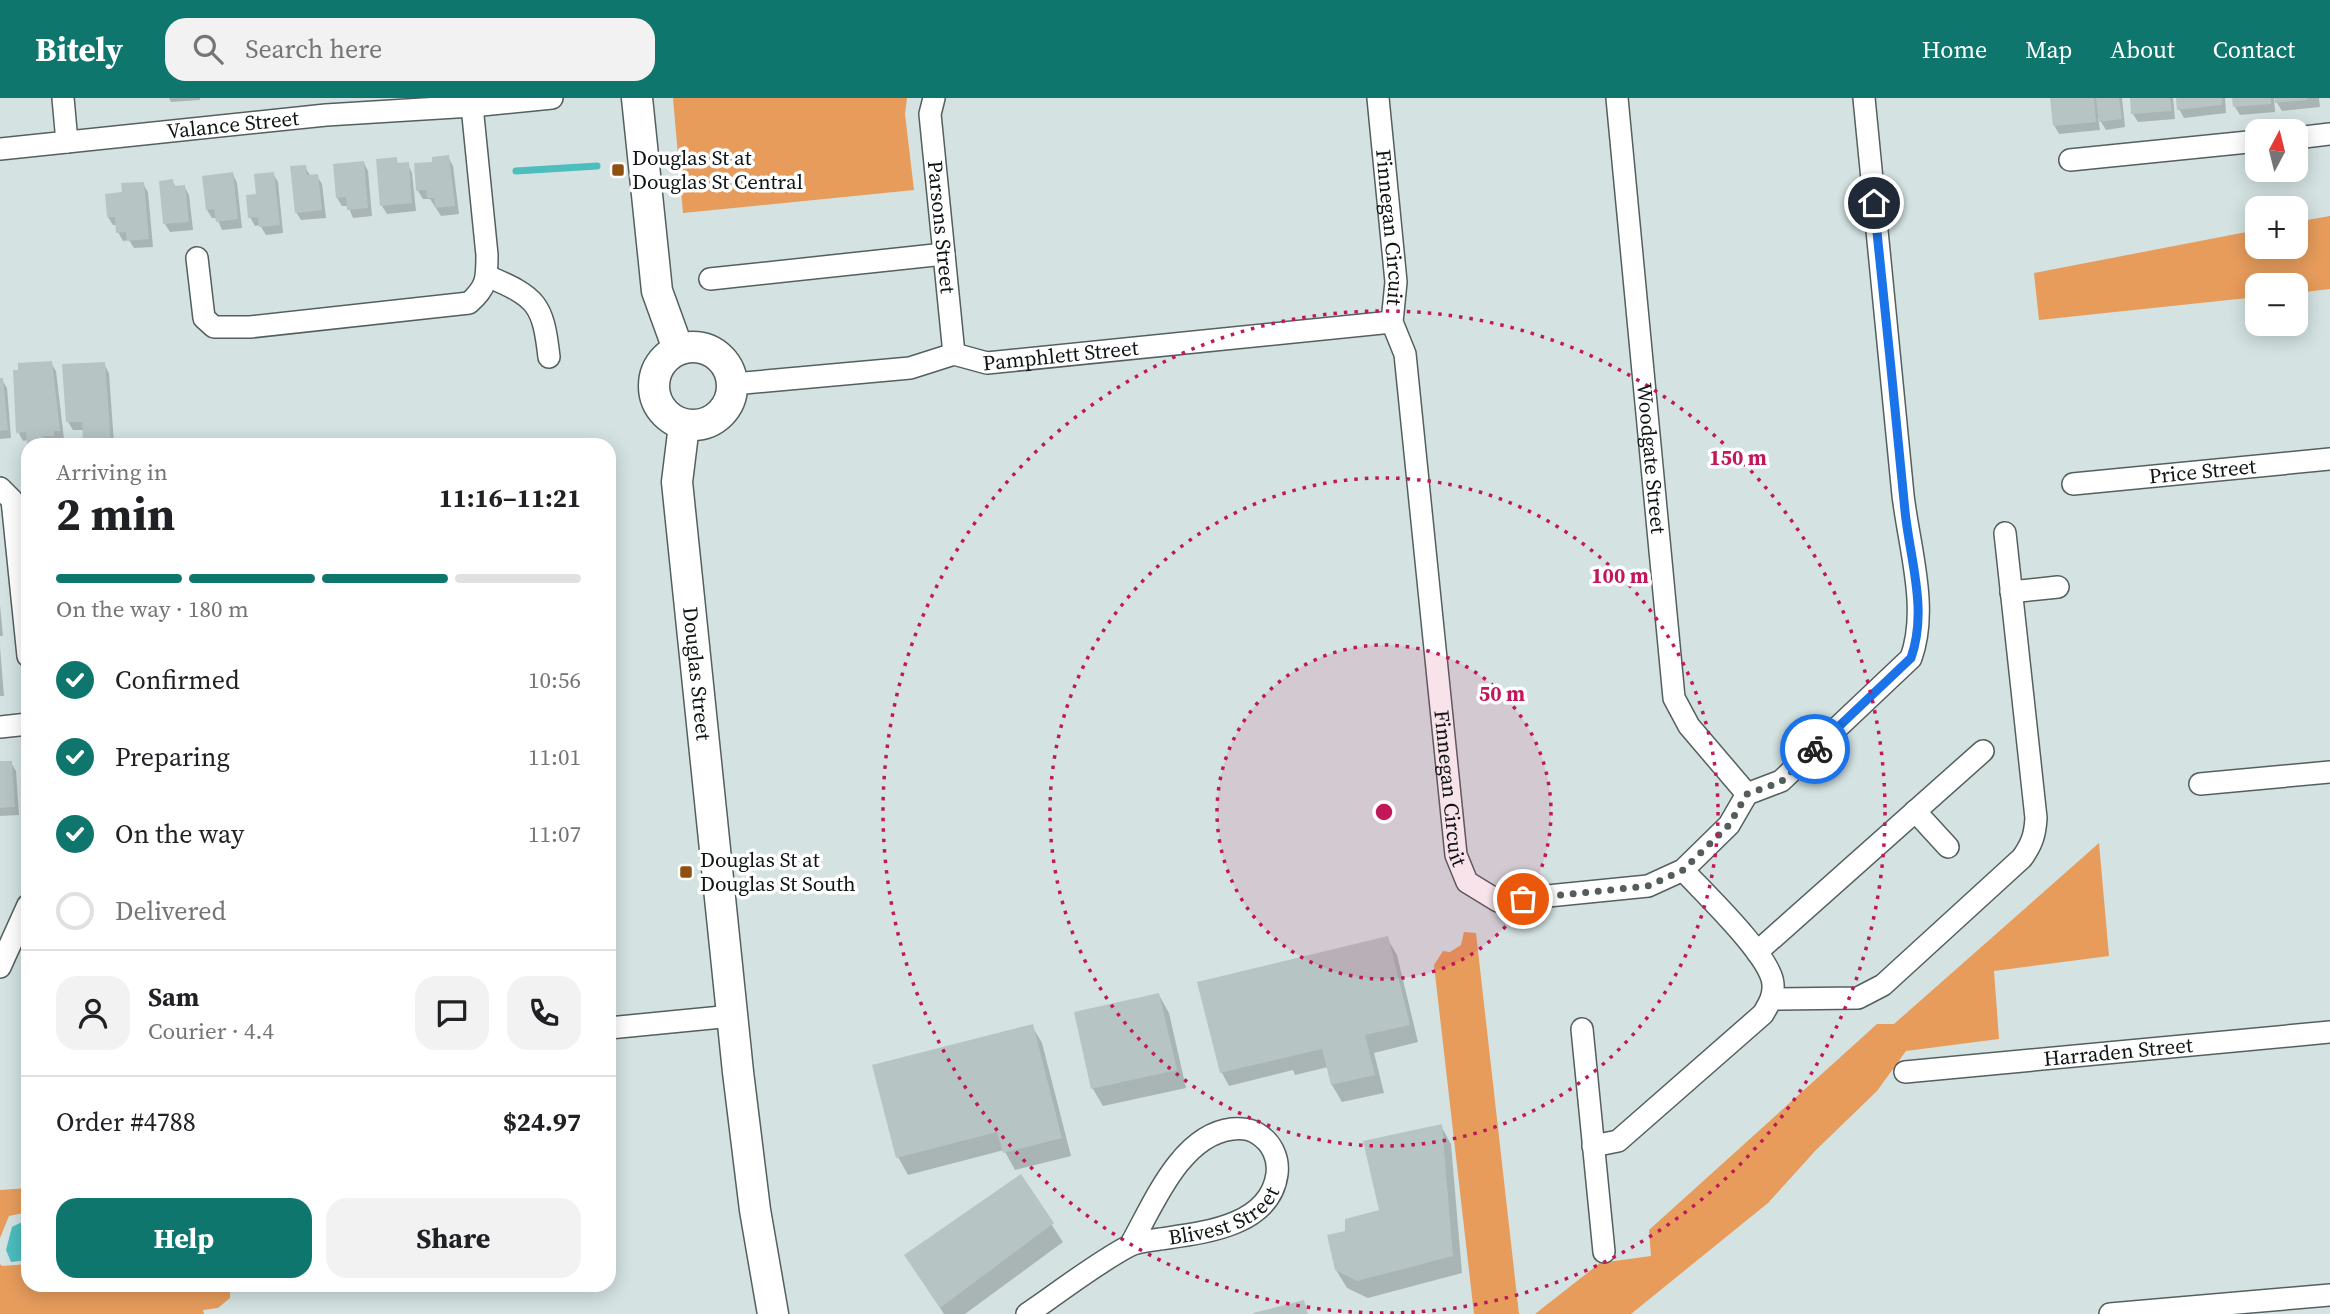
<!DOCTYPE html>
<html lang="en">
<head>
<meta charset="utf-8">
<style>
  :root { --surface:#fff; --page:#f2f2f2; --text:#202124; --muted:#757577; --line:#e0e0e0; --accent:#0f766e }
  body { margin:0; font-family:"Source Serif 4",serif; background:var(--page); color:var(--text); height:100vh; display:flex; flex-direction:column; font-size:26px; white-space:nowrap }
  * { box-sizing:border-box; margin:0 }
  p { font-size:23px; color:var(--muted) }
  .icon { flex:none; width:38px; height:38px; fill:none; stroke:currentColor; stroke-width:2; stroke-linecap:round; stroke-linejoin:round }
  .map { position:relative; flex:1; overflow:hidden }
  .sheet { position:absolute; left:21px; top:340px; width:595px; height:854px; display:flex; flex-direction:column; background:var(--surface); border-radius:21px; box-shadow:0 4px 18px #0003 }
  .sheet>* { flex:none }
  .needle { width:46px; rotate:7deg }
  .buttons { position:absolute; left:2245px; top:21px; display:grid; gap:14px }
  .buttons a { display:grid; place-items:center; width:63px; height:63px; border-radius:14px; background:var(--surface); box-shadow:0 4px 18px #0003; font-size:35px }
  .pin { position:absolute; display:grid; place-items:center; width:60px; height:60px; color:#fff; margin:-30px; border:4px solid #fff; border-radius:50%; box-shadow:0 2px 7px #0007 }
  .courier { position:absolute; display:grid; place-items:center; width:70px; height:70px; margin:-35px; border:5px solid #1a73e8; border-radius:50%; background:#fff; color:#222; box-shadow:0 2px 9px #0007 }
  .headline em { font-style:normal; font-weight:700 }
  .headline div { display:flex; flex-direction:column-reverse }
  .headline { display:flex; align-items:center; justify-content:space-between; height:119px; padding:0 35px }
  h1 { font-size:46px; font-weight:700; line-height:52px }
  .bar { display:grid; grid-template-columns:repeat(4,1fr); gap:10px 7px; align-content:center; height:84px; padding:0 35px }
  .bar i { height:9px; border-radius:5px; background:var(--line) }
  .bar .active { background:var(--accent) }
  .bar p { grid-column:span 4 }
  .line { display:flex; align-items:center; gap:18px; padding:0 35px; border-top:2px solid var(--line) }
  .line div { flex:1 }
  .round { display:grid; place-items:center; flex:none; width:74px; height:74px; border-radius:21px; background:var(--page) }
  ol { padding:0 35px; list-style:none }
  li { display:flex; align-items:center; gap:21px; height:77px }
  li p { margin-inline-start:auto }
  li .icon { padding:7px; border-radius:50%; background:var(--accent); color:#fff; stroke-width:4 }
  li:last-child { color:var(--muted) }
  li i { width:38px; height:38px; border:4px solid var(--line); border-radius:50% }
  .button { display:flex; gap:14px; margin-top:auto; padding:14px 35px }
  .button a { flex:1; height:80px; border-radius:21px; background:var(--accent); color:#fff; font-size:28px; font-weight:700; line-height:80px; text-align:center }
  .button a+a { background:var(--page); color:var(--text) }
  header { display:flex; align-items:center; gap:42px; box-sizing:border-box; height:98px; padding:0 35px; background:var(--accent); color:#fff }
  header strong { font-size:33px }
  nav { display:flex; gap:38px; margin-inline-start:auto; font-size:24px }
  .search { width:490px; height:63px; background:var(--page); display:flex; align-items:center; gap:18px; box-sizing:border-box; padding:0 24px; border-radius:21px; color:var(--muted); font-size:26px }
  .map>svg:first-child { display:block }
</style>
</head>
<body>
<header>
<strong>Bitely</strong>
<div class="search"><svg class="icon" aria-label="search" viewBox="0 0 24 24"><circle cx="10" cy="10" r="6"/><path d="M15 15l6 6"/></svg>Search here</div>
<nav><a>Home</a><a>Map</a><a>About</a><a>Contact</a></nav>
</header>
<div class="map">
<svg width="2330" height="1216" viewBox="0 0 2330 1216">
  <rect width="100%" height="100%" fill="#d4e2e2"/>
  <g fill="#e79c5c">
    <path d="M673,0h234l-2,16 9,76 -231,23z"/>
    <path d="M2330,118v73l-34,4v-8h-38l-1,12 -218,23 -5,-47 223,-43 1,17h38v-25z"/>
    <path d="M2099,745l10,113 -115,15 5,68 -93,12 -29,40 -61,59 -48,53 -137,111h-96l65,-51 51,-7 -2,-26 228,-206h17z"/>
    <path d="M1464,834l12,1 43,381h-45l-40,-349 9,-14 7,1 11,-7z"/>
    <path d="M28,1090v24l-19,4 -9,22v-48z"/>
    <path d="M0,1166l2,2 26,-2v20l202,1v13l-12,10 -15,2 1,4h-204z"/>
  </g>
  <path fill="#4dbebe" d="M28,1121v41l-17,2 -5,-12 6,-23z"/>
  <g fill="#0003">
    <path d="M169,0h31v2l-29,2z"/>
    <path d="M2052,0h44l3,5 -1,-5h24l3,29 -19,3 -8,-13 2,13 -41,4 -5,-9z"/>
    <path d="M2131,0h42l2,21 -37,3 -5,-8z"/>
    <path d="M2177,0h48l1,15 -42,5 -5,-9z"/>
    <path d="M2234,0h40l1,14 -35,3 -5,-8z"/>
    <path d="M2274,0h45l1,9 -38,4z"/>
    <path d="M448,59l5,9 6,48 -18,2 -11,-17h-7l-5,-8 -2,-26 18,-1z"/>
    <path d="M396,61l3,6 9,-1 4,9 4,38 -29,3 -5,-8z"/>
    <path d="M364,65l4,8 4,45 -19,2 -5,-12h-6l-5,-8z"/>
    <path d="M305,69l5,8 7,1 5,8 4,34 -25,2 -5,-8z"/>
    <path d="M233,76l4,9 5,45 -20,2 -5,-12h-5l-5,-8z"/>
    <path d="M273,76l5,8 5,51 -17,2 -6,-10 -5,1 -5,-9z"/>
    <path d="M172,83l4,6 8,-1 5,9 4,35 -23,2 -5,-8 -4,-41z"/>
    <path d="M143,86l5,8 5,55 -19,1 -5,-8 -6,1 -5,-9 -1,-7h-4l-5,-8 16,-23z"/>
    <path d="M51,265l5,8 8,68h-6v5h-29l-1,-4 -5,1 -5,-9z"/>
    <path d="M104,266l5,9 5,71h-29l-1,-14h-11l-5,-8z"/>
    <path d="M0,282h2l5,8 4,50 -11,1z"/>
    <path d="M0,507l3,31h-3z"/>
    <path d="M0,548v1l4,49h-4z"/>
    <path d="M0,665h11l5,8 3,44 -19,1z"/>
    <path d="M1387,840l10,17 21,87 -44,11 10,40 -42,9 -10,-17 -4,-18 -33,8 -2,-5 -64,16 -7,-13 -22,-90z"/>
    <path d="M1159,897l10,18 17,75 -83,18 -10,-17 -17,-76z"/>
    <path d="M1032,928l10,17 29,113 -56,14 -11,-20 -96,25 -10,-18z"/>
    <path d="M1441,1028l10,18 11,129 -94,25 -21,-10 -11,-18 10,-38 35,-21z"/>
    <path d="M1020,1079l43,65 -98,72h-21l-38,-58z"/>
  </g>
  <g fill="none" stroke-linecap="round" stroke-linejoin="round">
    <path stroke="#4dbebe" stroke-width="7" d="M516,73l81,-5"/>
  </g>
  <g fill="#b7c4c4">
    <path d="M2050,0h44l2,24 -43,4z"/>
    <path d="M2096,0h23l3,21 -23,3z"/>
    <path d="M2130,0h40l2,13 -41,3z"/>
    <path d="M2176,0h46v7l-45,5z"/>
    <path d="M2232,0h39v6l-38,3z"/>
    <path d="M2275,0h32v2l-32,3z"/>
    <path d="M449,57l6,51 -20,2 -1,-10h-7l-1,-8 -10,1 -2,-28 18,-1v-5z"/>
    <path d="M397,59v6l12,-1 3,41 -32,3 -4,-47z"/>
    <path d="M364,63l4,47 -21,2 -1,-13 -10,1 -3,-34z"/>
    <path d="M306,67l1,10 11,-1 4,36 -27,3 -5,-47z"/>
    <path d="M233,74l5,47 -22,3 -2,-13 -8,1 -4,-34z"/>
    <path d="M274,74l6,53 -21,2 -1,-10 -10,1 -2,-23 10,-1 -2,-20z"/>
    <path d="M173,81l1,7 11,-1 4,37 -26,2 -4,-43z"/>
    <path d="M144,84l5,57 -22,2 -1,-9 -10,1 -1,-16h-8l-2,-23 17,-2 -1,-9z"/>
    <path d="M52,263l8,70h-6v5h-11l1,7 -17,1 -1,-12 -10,1 -3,-63h5v-7z"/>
    <path d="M105,264l6,82h-28l-1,-22h-16l-4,-58z"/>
    <path d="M0,280h3l5,52 -8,1z"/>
    <path d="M0,663h12l3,46 -15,1z"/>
    <path d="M1388,838l22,89 -45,10 10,40 -44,10 -9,-36 -102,24 -23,-91z"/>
    <path d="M1159,895l18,77 -86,19 -17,-77z"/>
    <path d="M1033,926l29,114 -59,15 -6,-21 -101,26 -24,-93z"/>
    <path d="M1442,1026l11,132 -96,25 -22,-11 -8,-35 18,-4v-12l34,-9 -16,-69z"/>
    <path d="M1021,1076l33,49 -114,85 -36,-53z"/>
    <path d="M1304,1202l4,14h-54l-1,-1z"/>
  </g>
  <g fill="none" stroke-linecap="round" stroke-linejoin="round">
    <g stroke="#54605f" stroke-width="24">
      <g id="minor">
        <path d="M63,0l4,44"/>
        <path id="s1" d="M934,0l-4,16 24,240"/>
        <path id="s2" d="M1378,0l18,184 -4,40 13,32 51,501 11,27 31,19 150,-15 35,-16 46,-45 18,-31 34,-13 130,-123c18,-50 -2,-111 -8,-163 -13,-132 -26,-265 -39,-397"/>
        <path id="s3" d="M1617,0l57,600 15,28 58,68"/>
        <path d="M2296,40l34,-4"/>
        <path id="s4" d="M0,51l326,-34 146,-9 80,-8"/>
        <path d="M2070,62l188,-19"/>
        <path d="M197,160l7,60 10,9h36l219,-24c18,-16 18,-24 18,-48l-15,-149"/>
        <path d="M487,178c50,21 56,28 62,81"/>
        <path d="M710,181l234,-25"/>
        <path id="s5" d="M733,286l177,-16 44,-14 33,9 405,-41"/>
        <path id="s6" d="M2073,386l257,-25"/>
        <path d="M0,390l12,12 16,156"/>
        <path d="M2011,494l47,-5"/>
        <path d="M0,629l28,-3"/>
        <path d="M2200,686l130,-12"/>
        <path d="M1915,713l33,36"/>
        <path d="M1757,854l226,-201"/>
        <path d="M0,869l28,-62"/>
        <path d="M1772,901l86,-1 25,-13 139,-127c10,-14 13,-23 14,-40l-31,-285"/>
        <path d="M609,930l123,-12"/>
        <path d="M1582,931l22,223"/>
        <path id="s7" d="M1905,974l425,-40"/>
        <path d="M1593,1048l25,-5 145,-127c6,-10 11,-18 10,-30 -2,-28 -69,-91 -90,-114"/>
        <path id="s8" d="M1027,1216c33,-22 66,-49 102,-68 9,-5 21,-5 31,-7 41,-6 110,-12 117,-65 2,-16 -5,-31 -19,-40 -7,-5 -18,-6 -26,-5 -51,6 -78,74 -101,115"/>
        <path d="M2110,1216l220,-19"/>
      </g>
    </g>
    <g stroke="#54605f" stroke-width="33">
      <g id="secondary">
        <path d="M637,0l20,193 21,58"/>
        <circle cx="693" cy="288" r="39"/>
        <path id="s9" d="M684,327l-7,57 61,590 17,138 18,104"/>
      </g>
    </g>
    <use href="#minor" stroke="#fff" stroke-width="21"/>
    <use href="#secondary" stroke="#fff" stroke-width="30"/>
  </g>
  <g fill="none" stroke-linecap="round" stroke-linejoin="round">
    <path stroke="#545c5c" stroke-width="7" stroke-dasharray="0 12.6" d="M1523,801l125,-13 35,-16 46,-45 18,-31 34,-12 34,-33"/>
    <path stroke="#1a73e8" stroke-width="9" d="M1815,651l96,-91c17,-48 -1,-98 -6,-147 -10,-103 -20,-205 -31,-308"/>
  </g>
  <circle cx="1384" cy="714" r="167" fill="#c2185b" fill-opacity=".12"/>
  <g fill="none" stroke="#c2185b" stroke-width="3.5" stroke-dasharray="3.5 7">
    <circle cx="1384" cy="714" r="167"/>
    <circle cx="1384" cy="714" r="334"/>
    <circle cx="1384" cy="714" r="501"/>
  </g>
  <g fill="#8e5112" stroke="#fff" stroke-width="2.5">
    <rect x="611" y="65" width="14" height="14" rx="3.5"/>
    <rect x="679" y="767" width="14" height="14" rx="3.5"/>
  </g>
  <g text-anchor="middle" stroke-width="7" stroke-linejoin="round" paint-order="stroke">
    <g font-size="21" fill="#0f1414" stroke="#fff">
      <text dy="7" stroke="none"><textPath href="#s4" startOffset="234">Valance Street</textPath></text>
      <text dy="7" stroke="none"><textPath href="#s1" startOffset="130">Parsons Street</textPath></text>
      <text dy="7" stroke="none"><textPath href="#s2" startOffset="130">Finnegan Circuit</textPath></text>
      <text dy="7" stroke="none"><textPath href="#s5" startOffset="332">Pamphlett Street</textPath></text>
      <text dy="7" stroke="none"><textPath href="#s3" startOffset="362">Woodgate Street</textPath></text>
      <text dy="7" stroke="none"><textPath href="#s6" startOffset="130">Price Street</textPath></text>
      <text dy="7" stroke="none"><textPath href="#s9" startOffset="250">Douglas Street</textPath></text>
      <text dy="7" stroke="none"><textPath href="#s2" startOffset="696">Finnegan Circuit</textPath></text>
      <text dy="7" stroke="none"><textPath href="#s7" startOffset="214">Harraden Street</textPath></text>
      <text dy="7" stroke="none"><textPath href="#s8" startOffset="224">Blivest Street</textPath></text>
    </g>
    <g font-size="21" fill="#0f1414" stroke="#fff" text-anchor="start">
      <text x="632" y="67">Douglas St at<tspan x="632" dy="24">Douglas St Central</tspan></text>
      <text x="700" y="769">Douglas St at<tspan x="700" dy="24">Douglas St South</tspan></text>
    </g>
  </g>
  <circle cx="1384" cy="714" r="10" fill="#c2185b" stroke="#fff" stroke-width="3.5"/>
  <g font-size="21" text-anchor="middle" font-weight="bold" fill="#c2185b" stroke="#fff" stroke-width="7" stroke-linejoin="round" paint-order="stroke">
    <text x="1738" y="367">150 m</text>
    <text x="1620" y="485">100 m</text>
    <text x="1502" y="603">50 m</text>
  </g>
</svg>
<div class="buttons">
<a><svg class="needle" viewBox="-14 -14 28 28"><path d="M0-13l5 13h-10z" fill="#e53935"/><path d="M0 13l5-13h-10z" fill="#757577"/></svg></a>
<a>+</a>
<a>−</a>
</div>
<div class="pin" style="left:1523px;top:801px;background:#ea580c"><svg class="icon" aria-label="bag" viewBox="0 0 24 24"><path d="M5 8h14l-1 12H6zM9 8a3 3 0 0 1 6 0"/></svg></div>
<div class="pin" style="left:1874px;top:105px;background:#1f2937"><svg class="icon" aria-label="home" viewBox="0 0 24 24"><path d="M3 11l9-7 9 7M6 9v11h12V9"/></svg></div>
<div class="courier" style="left:1815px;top:651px"><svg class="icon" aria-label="bike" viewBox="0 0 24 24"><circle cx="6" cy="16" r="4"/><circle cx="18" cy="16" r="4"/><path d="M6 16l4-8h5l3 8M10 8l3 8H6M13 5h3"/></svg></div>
<section class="sheet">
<div class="headline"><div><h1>2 min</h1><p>Arriving in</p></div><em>11:16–11:21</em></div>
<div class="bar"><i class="active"></i><i class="active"></i><i class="active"></i><i></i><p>On the way · 180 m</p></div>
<ol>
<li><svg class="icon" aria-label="check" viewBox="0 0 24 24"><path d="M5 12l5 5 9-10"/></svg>Confirmed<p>10:56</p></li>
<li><svg class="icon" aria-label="check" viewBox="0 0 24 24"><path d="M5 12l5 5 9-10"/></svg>Preparing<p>11:01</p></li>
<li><svg class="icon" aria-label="check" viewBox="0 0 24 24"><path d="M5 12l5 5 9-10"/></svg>On the way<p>11:07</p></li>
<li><i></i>Delivered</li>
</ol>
<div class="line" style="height:126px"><a class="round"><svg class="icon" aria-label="person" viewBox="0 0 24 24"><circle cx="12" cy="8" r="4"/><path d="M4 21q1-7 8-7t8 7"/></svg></a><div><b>Sam</b><p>Courier · 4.4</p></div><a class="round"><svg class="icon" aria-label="chat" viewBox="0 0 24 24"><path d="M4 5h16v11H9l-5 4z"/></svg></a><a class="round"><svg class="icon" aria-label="phone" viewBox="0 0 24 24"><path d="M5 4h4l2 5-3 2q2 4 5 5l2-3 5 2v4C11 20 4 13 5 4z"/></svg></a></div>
<div class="line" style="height:91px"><div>Order #4788</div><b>$24.97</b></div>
<div class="button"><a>Help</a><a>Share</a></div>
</section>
</div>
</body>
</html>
